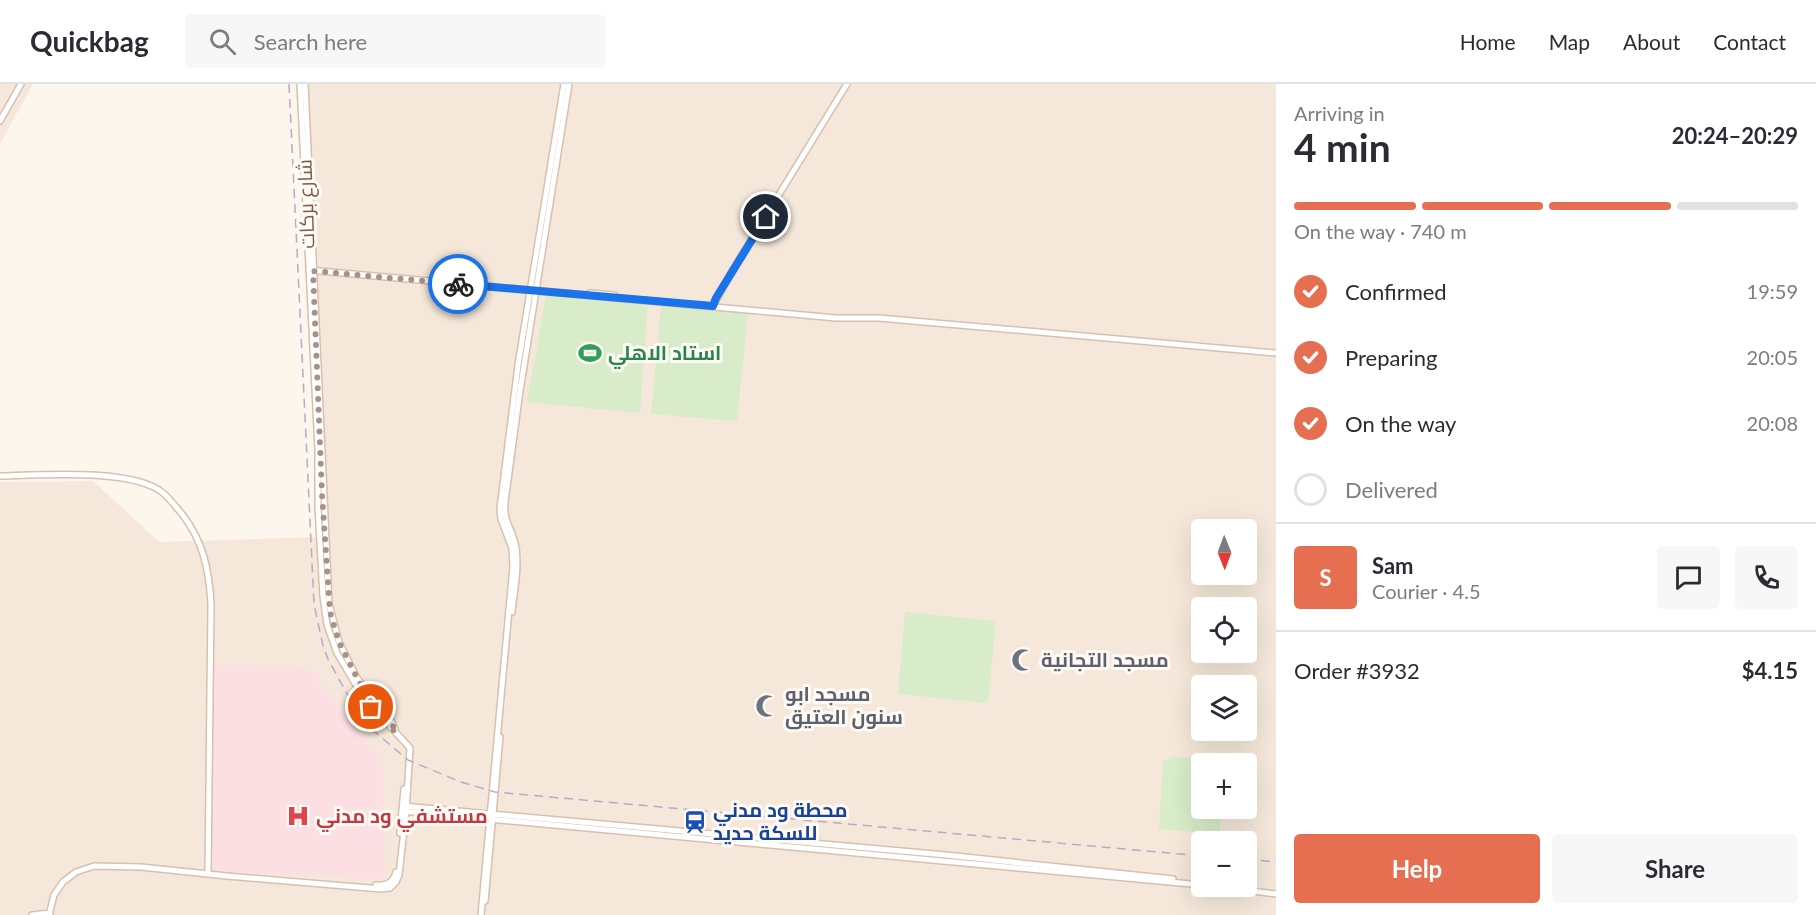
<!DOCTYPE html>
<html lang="en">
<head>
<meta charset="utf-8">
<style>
  :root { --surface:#fff; --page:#f7f7f7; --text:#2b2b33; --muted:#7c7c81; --line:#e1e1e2; --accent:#e76f51 }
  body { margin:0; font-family:Lato,Cairo,sans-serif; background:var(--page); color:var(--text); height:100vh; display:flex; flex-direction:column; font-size:22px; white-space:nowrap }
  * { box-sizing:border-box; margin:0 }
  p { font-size:20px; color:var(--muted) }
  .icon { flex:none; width:33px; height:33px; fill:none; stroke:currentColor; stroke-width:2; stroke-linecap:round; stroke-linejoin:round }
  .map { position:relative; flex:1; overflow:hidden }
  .drawer { display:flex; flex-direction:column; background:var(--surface); width:540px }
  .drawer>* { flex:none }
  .needle { width:39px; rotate:179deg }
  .buttons { position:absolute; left:1191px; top:435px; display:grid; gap:12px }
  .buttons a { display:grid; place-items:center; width:66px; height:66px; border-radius:6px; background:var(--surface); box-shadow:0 6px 24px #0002; font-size:30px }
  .pin { position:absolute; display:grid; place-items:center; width:51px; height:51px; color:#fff; margin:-26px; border:3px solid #fff; border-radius:50%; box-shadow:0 2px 6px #0007 }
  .courier { position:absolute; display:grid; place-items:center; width:60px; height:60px; margin:-30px; border:4px solid #1a73e8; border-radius:50%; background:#fff; color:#222; box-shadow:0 2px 8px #0007 }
  .summary em { font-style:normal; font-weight:700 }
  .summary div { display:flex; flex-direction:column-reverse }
  .summary { display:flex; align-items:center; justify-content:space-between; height:102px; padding:0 18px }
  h1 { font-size:39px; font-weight:700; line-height:45px }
  .bar { display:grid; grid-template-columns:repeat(4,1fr); gap:9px 6px; align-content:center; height:72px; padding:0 18px }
  .bar i { height:8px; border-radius:4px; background:var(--line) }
  .bar .current { background:var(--accent) }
  .bar p { grid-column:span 4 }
  .line { display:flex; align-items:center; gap:15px; padding:0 18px; border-top:2px solid var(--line) }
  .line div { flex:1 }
  .round { display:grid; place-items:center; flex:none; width:63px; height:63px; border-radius:6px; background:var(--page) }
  ol { padding:0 18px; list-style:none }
  li { display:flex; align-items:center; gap:18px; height:66px }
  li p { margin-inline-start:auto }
  li .icon { padding:6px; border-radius:50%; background:var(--accent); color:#fff; stroke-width:4 }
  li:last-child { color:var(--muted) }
  li i { width:33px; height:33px; border:3px solid var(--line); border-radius:50% }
  .action { display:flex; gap:12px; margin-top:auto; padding:12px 18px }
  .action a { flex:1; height:69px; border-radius:6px; background:var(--accent); color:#fff; font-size:24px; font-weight:700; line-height:69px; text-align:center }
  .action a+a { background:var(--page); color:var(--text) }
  header { display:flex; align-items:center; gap:36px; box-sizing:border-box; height:84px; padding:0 30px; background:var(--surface); border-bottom:2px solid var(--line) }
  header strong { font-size:28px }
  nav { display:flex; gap:33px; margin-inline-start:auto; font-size:21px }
  .search { width:420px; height:54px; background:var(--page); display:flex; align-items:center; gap:15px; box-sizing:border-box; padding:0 21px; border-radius:6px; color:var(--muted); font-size:22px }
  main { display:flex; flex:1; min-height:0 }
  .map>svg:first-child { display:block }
</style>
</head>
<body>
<header>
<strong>Quickbag</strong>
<div class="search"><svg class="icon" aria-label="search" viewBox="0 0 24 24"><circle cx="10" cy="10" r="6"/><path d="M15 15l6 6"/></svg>Search here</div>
<nav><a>Home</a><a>Map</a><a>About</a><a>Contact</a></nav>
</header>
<main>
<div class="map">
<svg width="1276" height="831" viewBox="0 0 1276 831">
  <rect width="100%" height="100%" fill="#fdf6ec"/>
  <g fill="#f5e8da" fill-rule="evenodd">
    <path d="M0,0h33l-33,60z"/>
    <path d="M297,0h979v831h-1276v-433l93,-1 66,61 162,-5zM1202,446h44v44h-44zM1202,524h44v44h-44zM1202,602h44v44h-44zM1202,680h44v44h-44zM1202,758h44v44h-44z"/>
  </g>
  <path fill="#fbdfe3" d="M212,581l96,2 75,95 2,117 -173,-8z"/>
  <g fill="#d8ecc9">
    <path d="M546,211l102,8 -8,110 -113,-11z"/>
    <path d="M661,221l87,9 -11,107 -86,-7z"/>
    <path d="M905,528l91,9 -8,82 -90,-9z"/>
    <path d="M1171,672l55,4 -1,3 -23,1v44l20,1 -3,25 -60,-5 4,-69h4z"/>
  </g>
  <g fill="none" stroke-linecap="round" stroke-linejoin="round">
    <g stroke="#d6c0b0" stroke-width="8">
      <g id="secondary">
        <path d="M305,0l24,520 10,38 18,36 35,44 3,7"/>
        <path d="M0,37l21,-37"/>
        <path d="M309,186l527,48h43l397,35"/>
        <path d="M590,209l24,2"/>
        <path d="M713,222l19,-35 115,-187"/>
        <path d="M0,392c40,-1 133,-8 163,17 7,6 13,14 19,21 21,27 27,55 29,90l-3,269"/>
        <path d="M512,528c2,-21 7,-43 4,-64 -3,-19 -13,-25 -11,-46l15,-111 49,-307"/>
        <path d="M403,722l543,49 227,24"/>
        <path d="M402,727l800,74"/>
        <path d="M400,749l4,-44"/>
        <path d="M376,801c11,1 17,-2 20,-13"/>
        <path d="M1212,802l64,8"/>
        <path d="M485,817l15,-164"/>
        <path d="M32,831l18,-2"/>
        <path d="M49,831l5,-20 9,-13 13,-10 18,-6 47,1 86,9 154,13 9,-1 6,-6 3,-7 7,-63 4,-64 -47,-51 -26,-44 -10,-28 -4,-29 -5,-89v-57l-18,-366"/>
        <path d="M481,831l32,-349 -1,-18 -11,-29 -1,-11 18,-143 46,-281"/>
      </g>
    </g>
    <use href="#secondary" stroke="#fff" stroke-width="5"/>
    <g stroke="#b9a8c9" stroke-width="1.5" stroke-dasharray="9 6" stroke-linecap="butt">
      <path d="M289,0l25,520 9,42 5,13 24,44 23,29 33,28 53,22 34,10 707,64"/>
      <path d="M1246,775l30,3"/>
    </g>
  </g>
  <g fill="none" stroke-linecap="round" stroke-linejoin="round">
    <path stroke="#a89285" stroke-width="6" stroke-dasharray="0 10.8" d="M371,623l25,26 -4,-10 -30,-37 -5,-8 -18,-36 -9,-30 -8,-118 -9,-223 145,13"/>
    <path stroke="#1a73e8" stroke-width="8" d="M458,200l255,22 3,-8 50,-81"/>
  </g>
  <defs>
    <g id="stadium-bare" transform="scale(1.8)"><path d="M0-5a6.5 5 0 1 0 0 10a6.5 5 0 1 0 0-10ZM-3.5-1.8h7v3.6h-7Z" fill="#2e9e5b" stroke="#fffaf3" stroke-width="2.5" paint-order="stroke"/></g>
    <g id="mosque-bare" transform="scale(1.8)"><path d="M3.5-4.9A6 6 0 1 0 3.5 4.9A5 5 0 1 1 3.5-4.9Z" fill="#6b7280" stroke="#fffaf3" stroke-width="2.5" paint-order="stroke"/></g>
    <g id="hospital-bare" transform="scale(1.8)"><path d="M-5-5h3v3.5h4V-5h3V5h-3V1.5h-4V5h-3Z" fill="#e0444e" stroke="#fffaf3" stroke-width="2.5" paint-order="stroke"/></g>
    <g id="station-bare" transform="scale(1.8)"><path d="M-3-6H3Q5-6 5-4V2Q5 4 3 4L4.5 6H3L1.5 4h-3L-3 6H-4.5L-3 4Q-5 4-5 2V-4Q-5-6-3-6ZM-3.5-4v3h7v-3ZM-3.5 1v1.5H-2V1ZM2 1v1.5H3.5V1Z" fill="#1a4fb4" stroke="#fffaf3" stroke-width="2.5" paint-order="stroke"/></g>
  </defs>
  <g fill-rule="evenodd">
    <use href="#stadium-bare" x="590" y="269"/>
    <use href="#mosque-bare" x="1023" y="576"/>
    <use href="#mosque-bare" x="767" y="622"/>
    <use href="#hospital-bare" x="298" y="732"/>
    <use href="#station-bare" x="695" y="738"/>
  </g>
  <g text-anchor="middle" stroke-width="6" stroke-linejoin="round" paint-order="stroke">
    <g font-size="20" fill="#7a5c4d" stroke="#fffaf3">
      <text transform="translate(306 120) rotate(-92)" y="7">شارع بركات</text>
    </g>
    <g font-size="20" font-weight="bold" fill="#27864d" stroke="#fffaf3" text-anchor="start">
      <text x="608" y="276">استاد الاهلي</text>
    </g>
    <g font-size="20" font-weight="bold" fill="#5b616d" stroke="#fffaf3" text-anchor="start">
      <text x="1041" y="583">مسجد التجانية</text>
      <text x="785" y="617">مسجد ابو<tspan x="785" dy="23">سنون العتيق</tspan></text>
    </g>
    <g font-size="20" font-weight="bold" fill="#164399" stroke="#fffaf3" text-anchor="start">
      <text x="713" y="733">محطة ود مدني<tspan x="713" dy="23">للسكة حديد</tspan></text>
    </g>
    <g font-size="20" font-weight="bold" fill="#be3a42" stroke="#fffaf3" text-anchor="start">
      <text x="316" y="739">مستشفي ود مدني</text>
    </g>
  </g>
</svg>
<div class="buttons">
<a><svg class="needle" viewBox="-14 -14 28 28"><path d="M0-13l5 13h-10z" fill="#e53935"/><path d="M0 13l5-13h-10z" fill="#7c7c81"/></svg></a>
<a><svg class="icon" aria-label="locate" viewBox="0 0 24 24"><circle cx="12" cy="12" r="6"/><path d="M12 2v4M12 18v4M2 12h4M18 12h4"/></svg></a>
<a><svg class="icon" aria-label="layers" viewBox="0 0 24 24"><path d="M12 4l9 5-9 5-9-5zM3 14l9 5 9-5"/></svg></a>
<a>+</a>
<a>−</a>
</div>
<div class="pin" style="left:371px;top:623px;background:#ea580c"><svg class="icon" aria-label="bag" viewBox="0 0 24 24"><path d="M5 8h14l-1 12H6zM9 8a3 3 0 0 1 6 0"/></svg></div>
<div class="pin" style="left:766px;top:133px;background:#1f2937"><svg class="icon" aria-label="home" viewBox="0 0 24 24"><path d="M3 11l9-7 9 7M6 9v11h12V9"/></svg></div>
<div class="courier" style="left:458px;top:200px"><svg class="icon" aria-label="bike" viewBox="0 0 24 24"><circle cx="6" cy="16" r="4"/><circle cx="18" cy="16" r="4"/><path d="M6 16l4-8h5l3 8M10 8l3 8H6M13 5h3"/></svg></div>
</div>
<section class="drawer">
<div class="summary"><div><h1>4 min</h1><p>Arriving in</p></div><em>20:24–20:29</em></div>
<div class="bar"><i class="current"></i><i class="current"></i><i class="current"></i><i></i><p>On the way · 740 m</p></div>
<ol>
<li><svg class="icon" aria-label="check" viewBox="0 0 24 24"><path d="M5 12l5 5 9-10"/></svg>Confirmed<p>19:59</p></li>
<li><svg class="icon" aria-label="check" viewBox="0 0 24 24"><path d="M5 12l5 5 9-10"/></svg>Preparing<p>20:05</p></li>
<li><svg class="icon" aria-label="check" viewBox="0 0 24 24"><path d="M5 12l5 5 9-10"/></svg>On the way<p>20:08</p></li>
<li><i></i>Delivered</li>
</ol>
<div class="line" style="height:108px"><b class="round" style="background:var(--accent);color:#fff">S</b><div><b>Sam</b><p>Courier · 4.5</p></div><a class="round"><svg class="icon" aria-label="chat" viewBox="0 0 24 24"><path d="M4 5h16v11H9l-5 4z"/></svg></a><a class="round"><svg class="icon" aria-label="phone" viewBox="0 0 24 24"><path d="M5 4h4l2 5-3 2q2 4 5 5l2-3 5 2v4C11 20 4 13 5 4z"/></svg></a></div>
<div class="line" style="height:78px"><div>Order #3932</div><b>$4.15</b></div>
<div class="action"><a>Help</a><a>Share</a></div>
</section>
</main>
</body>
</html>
